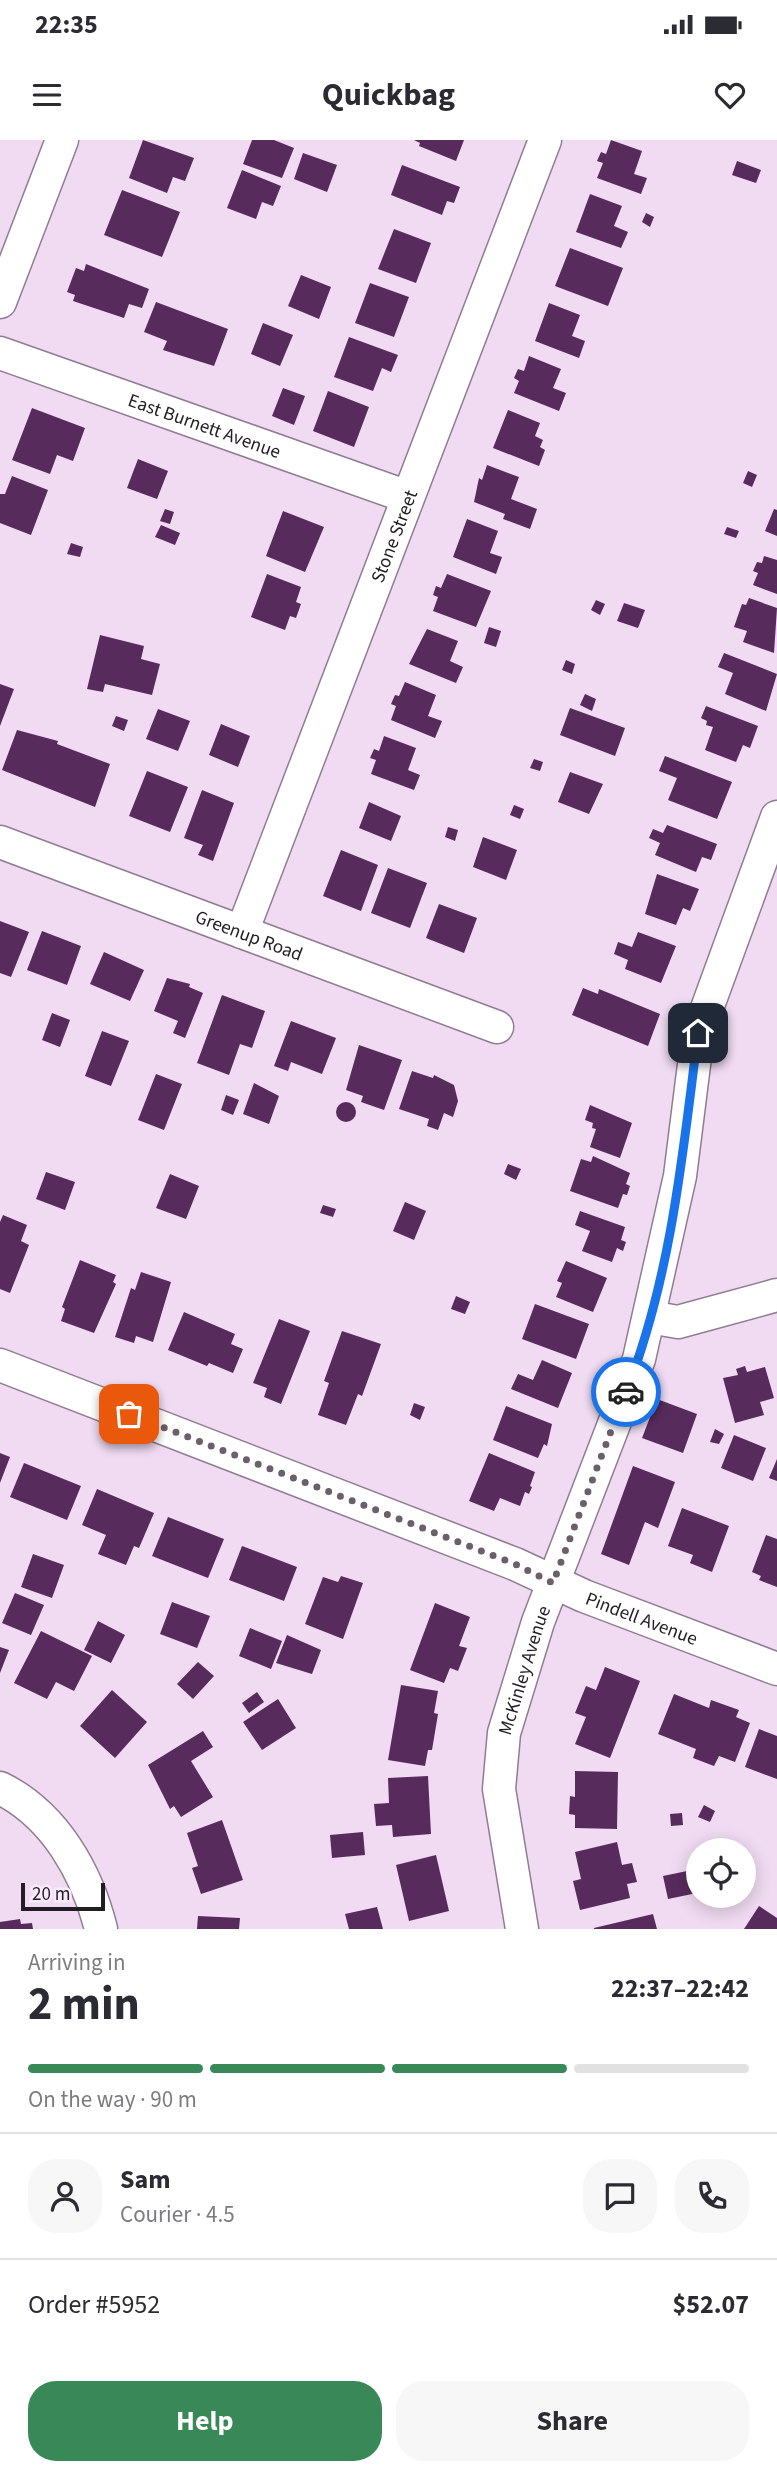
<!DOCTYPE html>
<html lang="en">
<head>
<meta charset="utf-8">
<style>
  :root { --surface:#fff; --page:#f7f7f7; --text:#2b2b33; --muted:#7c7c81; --line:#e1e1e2; --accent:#398858 }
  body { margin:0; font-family:"Source Sans 3",sans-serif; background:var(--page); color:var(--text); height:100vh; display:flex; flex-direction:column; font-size:26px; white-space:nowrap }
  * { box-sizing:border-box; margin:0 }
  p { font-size:23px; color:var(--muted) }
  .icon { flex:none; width:38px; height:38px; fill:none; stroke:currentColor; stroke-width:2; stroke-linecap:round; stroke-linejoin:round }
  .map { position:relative; height:1789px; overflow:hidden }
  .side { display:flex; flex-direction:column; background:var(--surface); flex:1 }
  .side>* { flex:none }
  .buttons { position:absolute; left:686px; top:1698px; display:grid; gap:14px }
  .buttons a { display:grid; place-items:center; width:70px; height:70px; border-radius:50%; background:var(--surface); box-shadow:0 4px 18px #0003; font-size:35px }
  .scale { position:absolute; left:21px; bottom:18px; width:84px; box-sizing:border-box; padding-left:7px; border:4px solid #231c24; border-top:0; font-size:19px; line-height:24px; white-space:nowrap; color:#231c24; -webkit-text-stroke:5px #fbeafc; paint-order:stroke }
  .pin { position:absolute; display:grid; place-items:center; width:60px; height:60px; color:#fff; margin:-30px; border-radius:14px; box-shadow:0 4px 10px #0006 }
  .courier { position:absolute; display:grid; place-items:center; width:70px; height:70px; margin:-35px; border:5px solid #1a73e8; border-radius:50%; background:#fff; color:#222; box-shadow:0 2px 9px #0007 }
  .overview em { font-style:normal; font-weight:700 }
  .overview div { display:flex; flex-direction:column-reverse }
  .overview { display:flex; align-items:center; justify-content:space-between; height:119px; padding:0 28px }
  h1 { font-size:46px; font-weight:700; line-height:52px }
  .bar { display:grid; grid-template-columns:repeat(4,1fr); gap:10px 7px; align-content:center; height:84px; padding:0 28px }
  .bar i { height:9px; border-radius:5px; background:var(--line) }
  .bar .active { background:var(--accent) }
  .bar p { grid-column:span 4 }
  .line { display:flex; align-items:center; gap:18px; padding:0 28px; border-top:2px solid var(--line) }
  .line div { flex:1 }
  .round { display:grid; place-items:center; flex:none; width:74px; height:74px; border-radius:28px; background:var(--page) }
  .cta { display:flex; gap:14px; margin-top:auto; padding:14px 28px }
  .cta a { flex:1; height:80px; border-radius:28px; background:var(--accent); color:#fff; font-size:28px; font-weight:700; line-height:80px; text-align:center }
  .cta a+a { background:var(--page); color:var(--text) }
  .status { display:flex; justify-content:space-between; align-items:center; height:49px; padding:0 35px; background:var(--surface); direction:ltr }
  .status svg { height:19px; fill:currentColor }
  header { display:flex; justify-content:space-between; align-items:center; height:91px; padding:0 28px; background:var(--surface); font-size:32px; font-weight:700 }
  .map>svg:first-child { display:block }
</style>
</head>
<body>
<div class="status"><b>22:35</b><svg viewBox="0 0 49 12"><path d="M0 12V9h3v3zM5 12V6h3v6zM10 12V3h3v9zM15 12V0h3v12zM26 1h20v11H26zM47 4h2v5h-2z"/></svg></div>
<header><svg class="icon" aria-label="menu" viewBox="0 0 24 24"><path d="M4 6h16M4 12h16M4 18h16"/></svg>Quickbag<svg class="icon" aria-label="heart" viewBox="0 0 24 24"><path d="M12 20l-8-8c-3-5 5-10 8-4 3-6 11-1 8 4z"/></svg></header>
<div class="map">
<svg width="777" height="1789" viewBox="0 0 777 1789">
  <rect width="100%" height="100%" fill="#f0dbf2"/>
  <g fill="#582b5d">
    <path d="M143,0l51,18 -9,23 -12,-4 -6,16 -38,-15z"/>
    <path d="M252,0h22l20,8 -12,30 -39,-14z"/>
    <path d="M414,0h50l-8,21 -37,-15 1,-3z"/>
    <path d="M611,0l31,11 -8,23 13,4 -6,16 -44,-16 6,-15 -6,-2 4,-9 5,2z"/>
    <path d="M303,13l34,12 -10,27 -33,-13z"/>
    <path d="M737,21l24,9 -5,13 -24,-8z"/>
    <path d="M402,25l58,22 -6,16 -7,-2 -5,14 -51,-20z"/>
    <path d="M242,30l39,16 -8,20 -11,-4 -6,17 -29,-11z"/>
    <path d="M122,50l58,22 -18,45 -58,-22z"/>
    <path d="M590,54l32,12 -8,20 14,6 -7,16 -45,-16z"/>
    <path d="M646,73l8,4 -4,10 -8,-5z"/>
    <path d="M394,89l37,14 -15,40 -38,-14z"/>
    <path d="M570,108l53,20 -15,38 -53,-20z"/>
    <path d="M86,124l63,25 -7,19 -13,-4 -5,14 -51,-17 2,-6 -8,-3 9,-24 8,3z"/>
    <path d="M301,135l30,12 -12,32 -31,-13z"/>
    <path d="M370,143l39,14 -15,40 -39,-14z"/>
    <path d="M156,162l72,27 -14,37 -51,-16 4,-9 -23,-9z"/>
    <path d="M549,163l31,12 -8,21 13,5 -6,17 -44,-17z"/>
    <path d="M263,183l30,12 -13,31 -29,-12z"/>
    <path d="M349,197l49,18 -7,17 -9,-4 -9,23 -39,-14z"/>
    <path d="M529,216l32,13 -8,19 13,5 -7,18 -45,-18 5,-12 -5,-3 4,-9 6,2z"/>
    <path d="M283,248l22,8 -11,29 -22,-9z"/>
    <path d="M328,251l41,16 -15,40 -41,-16z"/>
    <path d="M32,268l53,20 -12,33 -16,-6 -7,19 -38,-14z"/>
    <path d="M508,270l32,13 -5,13 8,4 -3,7 5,3 -6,16 -46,-18z"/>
    <path d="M138,319l30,12 -11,28 -30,-11z"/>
    <path d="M487,325l32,12 -8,22 26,10 -7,20 -27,-10 2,-5 -31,-12 5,-24 3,2z"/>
    <path d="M748,331l9,4 -5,12 -9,-4z"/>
    <path d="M12,336l36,14 -17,45 -31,-12v-29h5z"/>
    <path d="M165,369l9,3 -4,12 -10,-3z"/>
    <path d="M774,369l3,1v26l-12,-5z"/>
    <path d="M283,371l41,16 -19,45 -39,-16z"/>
    <path d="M467,379l31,12 -8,22 12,4 -6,17 -43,-17z"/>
    <path d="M161,385l19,8 -5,12 -20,-8z"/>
    <path d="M727,387l12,4 -3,7 -12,-4z"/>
    <path d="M71,403l12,4 -3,10 -13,-3z"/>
    <path d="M764,416l13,4v34l-24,-9 5,-12 -5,-2 4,-9 5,1z"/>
    <path d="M267,434l34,13 -5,15 5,2 -5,14 -6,-2 -5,14 -34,-13z"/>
    <path d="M447,434l44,17 -15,36 -43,-16 5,-14 -5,-2 3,-9 5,2z"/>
    <path d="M749,458l28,10 -3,45 -31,-11 4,-11 -13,-4 8,-23 4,1z"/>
    <path d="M596,460l9,4 -5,11 -9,-5z"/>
    <path d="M624,463l21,7 -7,18 -21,-7z"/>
    <path d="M489,487l12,4 -5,16 -12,-4z"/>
    <path d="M427,489l31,12 -8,20 13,6 -7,16 -47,-19z"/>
    <path d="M100,495l44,11 -3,13 19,5 -8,31 -47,-11 -2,8 -16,-3z"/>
    <path d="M724,513l53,21 -11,37 -41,-17 8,-21 -15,-6z"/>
    <path d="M566,520l9,4 -3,10 -10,-4z"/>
    <path d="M405,542l31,13 -8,21 14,5 -7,17 -44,-18 5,-14 -5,-2 4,-9 4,1z"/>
    <path d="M0,544l14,5 -14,37z"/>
    <path d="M585,554l11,5 -4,12 -12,-6z"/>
    <path d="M706,566l52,20 -8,22 -7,-3 -7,17 -31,-12 8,-23 -7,-2 1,-4 -6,-3z"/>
    <path d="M570,568l55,20 -10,28 -55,-21z"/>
    <path d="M158,569l32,12 -12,30 -32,-12z"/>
    <path d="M116,576l12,4 -4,11 -12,-5z"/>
    <path d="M221,584l29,12 -12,31 -29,-12z"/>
    <path d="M17,590l41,11 -1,3 53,20 -15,43 -93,-37z"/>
    <path d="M384,596l32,12 -8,22 12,5 -6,15 -43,-16 5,-14 -6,-2 4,-9 5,2z"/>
    <path d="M665,616l67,26 -15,37 -49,-19 9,-22 -18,-7z"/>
    <path d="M534,619l9,3 -3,9 -10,-3z"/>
    <path d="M147,631l41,16 -18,45 -41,-16z"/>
    <path d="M570,632l33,12 -14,30 -31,-12z"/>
    <path d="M202,650l32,13 -21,58 -15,-6 5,-10 -19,-7z"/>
    <path d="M369,662l32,14 -10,25 -32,-13z"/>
    <path d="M514,665l10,4 -4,10 -10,-4z"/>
    <path d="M667,685l50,19 -6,16 -9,-3 -6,15 -41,-17 5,-12 -11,-5 4,-9 10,4z"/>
    <path d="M448,687l10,3 -3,11 -10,-4z"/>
    <path d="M483,697l34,13 -11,30 -33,-13z"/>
    <path d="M341,710l37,15 -17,46 -38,-15z"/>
    <path d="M388,728l39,15 -17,45 -39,-15z"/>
    <path d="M657,734l42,15 -9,22 -7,-3 -7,17 -31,-11z"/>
    <path d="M439,764l38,14 -13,35 -38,-15z"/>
    <path d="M0,781l29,11 -18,45 -11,-4z"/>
    <path d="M42,791l39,15 -14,39 -40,-15z"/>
    <path d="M638,792l38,14 -15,37 -36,-14 3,-9 -14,-6 4,-12 14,5z"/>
    <path d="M104,812l40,18 -14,31 -40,-17z"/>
    <path d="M167,838l23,6 -1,3 14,6 -18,45 -12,-5 5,-12 -24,-10z"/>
    <path d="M583,848l15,6 1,-5 61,25 -12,32 -76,-31z"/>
    <path d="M222,855l43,16 -13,37 -12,-4 -11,31 -32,-12z"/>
    <path d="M52,873l18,7 -10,27 -18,-7z"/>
    <path d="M291,881l45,17 -14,36 -31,-12 -3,9 -14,-5z"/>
    <path d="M102,891l27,10 -18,45 -26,-10z"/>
    <path d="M359,905l43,15 -18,50 -23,-8 2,-6 -17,-6z"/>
    <path d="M412,931l21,7 1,-3 20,10 4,16 -5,16 -9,-4 -6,17 -11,-4 2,-7 -30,-10z"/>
    <path d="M156,934l26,10 -18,46 -26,-10z"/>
    <path d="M254,943l25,13 -10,28 -26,-10z"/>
    <path d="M226,955l13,5 -6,15 -12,-5z"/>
    <circle cx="346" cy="972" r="10"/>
    <path d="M590,965l42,18 -12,35 -30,-11 6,-18 -4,-1 1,-5 -8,-3z"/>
    <path d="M593,1016l37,17 -4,11 4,2 -3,9 -4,-1 -5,14 -48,-17 11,-32 10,3z"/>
    <path d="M508,1024l13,5 -5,11 -12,-6z"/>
    <path d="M46,1032l29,10 -10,28 -29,-11z"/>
    <path d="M170,1034l29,12 -13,33 -30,-11z"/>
    <path d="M405,1062l21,9 -12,29 -21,-9z"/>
    <path d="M323,1065l13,4 -3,8 -13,-4z"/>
    <path d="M580,1071l45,16 -4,13 5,2 -3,9 -6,-3 -5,14 -30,-11 8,-20 -15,-6z"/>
    <path d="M3,1075l24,10 -6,16 8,4 -19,48 -10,-4v-67z"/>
    <path d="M80,1120l36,15 -3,7 3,2 -22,49 -33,-12 4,-12 -3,-2z"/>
    <path d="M566,1121l41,17 -14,34 -37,-15 6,-14 -5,-2z"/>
    <path d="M141,1132l30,10 -18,60 -17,-6 -2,7 -19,-6 16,-49 4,2z"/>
    <path d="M456,1156l14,6 -5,12 -14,-5z"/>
    <path d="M535,1164l54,20 -13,35 -54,-20z"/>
    <path d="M184,1172l51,22 -4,10 12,5 -10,24 -24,-10 -2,3 -39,-16z"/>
    <path d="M279,1179l31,12 -29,73 -17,-7 3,-9 -14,-5z"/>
    <path d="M342,1191l39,13 -19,52 -4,-2 -12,31 -28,-10 11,-32 -5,-2z"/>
    <path d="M542,1220l30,13 -14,35 -47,-19 7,-15 15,6z"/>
    <path d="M745,1226l2,6 18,-5 9,31 -14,4 4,13 -29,8 -12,-45 15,-3 -2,-6z"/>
    <path d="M657,1259l40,15 -14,39 -41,-15z"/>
    <path d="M414,1263l11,4 -5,13 -10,-5z"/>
    <path d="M506,1266l46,18 -5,22 -3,-2 -6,14 -45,-18z"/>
    <path d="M715,1289l9,5 -5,10 -9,-2z"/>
    <path d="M734,1295l32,13 -13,33 -32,-13z"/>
    <path d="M0,1313l10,4 -10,26z"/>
    <path d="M489,1313l46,19 -5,14 2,1 -3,7 -4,-2 -5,14 -20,-8 -6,13 -25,-10z"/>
    <path d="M777,1319v22l-8,-3z"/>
    <path d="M24,1323l57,23 -14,34 -57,-23z"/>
    <path d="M633,1326l42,16 -17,46 -13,-6 -16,43 -28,-11z"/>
    <path d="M97,1349l57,24 -15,35 -5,-2 -8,19 -28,-11 8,-19 -24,-10z"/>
    <path d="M682,1368l47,18 -17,46 -22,-9 3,-8 -25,-9z"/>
    <path d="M168,1377l56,22 -16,39 -56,-22z"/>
    <path d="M766,1395l11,4v48l-18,-7 2,-4 -9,-4z"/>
    <path d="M242,1406l55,21 -13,34 -55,-21z"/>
    <path d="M33,1414l31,11 -12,33 -31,-11z"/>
    <path d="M341,1436l22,7 -20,56 -38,-15 18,-47 15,5z"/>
    <path d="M15,1453l29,12 -13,30 -29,-12z"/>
    <path d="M172,1462l38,14 -13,32 -37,-14z"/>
    <path d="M435,1463l35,14 -11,29 8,2 -9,23 -8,-3 -6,15 -34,-13z"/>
    <path d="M98,1481l27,14 -14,28 -27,-13z"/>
    <path d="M250,1488l32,13 -11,28 -32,-13z"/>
    <path d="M41,1491l51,25 -18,35 -18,-9 -9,17 -33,-16z"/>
    <path d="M287,1495l34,15 -9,24 -36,-11z"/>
    <path d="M0,1507l9,3 -9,23z"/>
    <path d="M198,1522l16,14 -21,23 -16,-15z"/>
    <path d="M605,1527l35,14 -30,77 -35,-14 11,-27 -11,-4 11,-27 10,4z"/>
    <path d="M401,1545l37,6 -4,22 4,1 -6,36h-4l-3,16 -37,-6z"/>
    <path d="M112,1550l35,32 -32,36 -35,-32z"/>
    <path d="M257,1552l7,10 -15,11 -7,-10z"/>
    <path d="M674,1554l35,14 2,-8 28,10 -3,7 14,6 -15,39 -16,-6 -5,10 -21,-8 3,-9 -38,-15z"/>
    <path d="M278,1559l18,29 -34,22 -19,-28z"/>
    <path d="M759,1589l18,7v43l-32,-12z"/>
    <path d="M203,1591l10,16 -22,14 22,36 -32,20 -7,-11 -4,3 -22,-44z"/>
    <path d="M575,1631l43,1 -1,57 -42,-1v-13l-6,-1 1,-18 5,1z"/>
    <path d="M428,1636l3,58 -38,3 -1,-12 -16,1 -2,-22 15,-1 -1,-25z"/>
    <path d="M704,1665l11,6 -5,11 -12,-5z"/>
    <path d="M682,1673l1,12 -12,1 -1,-12z"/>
    <path d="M222,1680l21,60 -42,14 -9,-26 6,-2 -11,-33z"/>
    <path d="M363,1692l2,23 -33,3 -2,-23z"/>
    <path d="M617,1702l5,23 10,-2 5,19 -10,2 3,14 -50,12 -7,-29 8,-2 -6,-27z"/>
    <path d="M436,1715l13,56 -40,10 -13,-56z"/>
    <path d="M692,1730l5,23 -29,6 -5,-23z"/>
    <path d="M759,1766l18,12v11h-33z"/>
    <path d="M377,1767l6,22h-34l-4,-15z"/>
    <path d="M653,1774l4,15h-63v-1z"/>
    <path d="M198,1776l42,2 -1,11h-42z"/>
    <path d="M20,1779l1,5 11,-1 1,6h-33v-7z"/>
  </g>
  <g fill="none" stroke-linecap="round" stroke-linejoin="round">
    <g stroke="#907d92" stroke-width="35">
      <g id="minor">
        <path d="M0,162l62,-162"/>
        <path id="s1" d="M0,213l408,144"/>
        <path id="s2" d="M0,702l497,185"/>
        <path id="s3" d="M242,792l303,-792"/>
        <path d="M649,1177l29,5 99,-27"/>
        <path id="s4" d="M0,1225l515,199 69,32 193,73"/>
        <path d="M0,1648c55,27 87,85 101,141"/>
        <path id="s5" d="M522,1789l-23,-140 5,-56 34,-111 101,-263 41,-183 18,-143 79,-216"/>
      </g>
    </g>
    <use href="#minor" stroke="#fff" stroke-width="32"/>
  </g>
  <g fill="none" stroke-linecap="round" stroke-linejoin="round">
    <path stroke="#6b5f6c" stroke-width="7" stroke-dasharray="0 12.6" d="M129,1274l386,150 38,19 73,-191"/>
    <path stroke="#1a73e8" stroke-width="9" d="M626,1252c45,-114 57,-239 72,-359"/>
  </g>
  <g text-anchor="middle" stroke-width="7" stroke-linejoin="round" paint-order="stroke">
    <g font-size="19" fill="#231c24" stroke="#fbeafc">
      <text dy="7" stroke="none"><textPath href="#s1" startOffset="217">East Burnett Avenue</textPath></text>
      <text dy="7" stroke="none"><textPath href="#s3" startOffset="424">Stone Street</textPath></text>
      <text dy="7" stroke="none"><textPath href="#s2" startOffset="266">Greenup Road</textPath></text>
      <text dy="7" stroke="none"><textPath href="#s4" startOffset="690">Pindell Avenue</textPath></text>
      <text dy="7" stroke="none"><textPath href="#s5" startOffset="264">McKinley Avenue</textPath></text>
    </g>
  </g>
</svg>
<div class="buttons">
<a><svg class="icon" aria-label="locate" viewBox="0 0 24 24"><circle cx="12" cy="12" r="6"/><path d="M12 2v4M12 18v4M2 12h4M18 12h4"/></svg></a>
</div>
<div class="scale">20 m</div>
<div class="pin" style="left:129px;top:1274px;background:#ea580c"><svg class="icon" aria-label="bag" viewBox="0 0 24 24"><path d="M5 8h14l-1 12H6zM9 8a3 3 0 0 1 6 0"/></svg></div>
<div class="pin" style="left:698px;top:893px;background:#1f2937"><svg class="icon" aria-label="home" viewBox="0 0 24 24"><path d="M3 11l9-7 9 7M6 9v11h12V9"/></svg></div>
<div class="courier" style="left:626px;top:1252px"><svg class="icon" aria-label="car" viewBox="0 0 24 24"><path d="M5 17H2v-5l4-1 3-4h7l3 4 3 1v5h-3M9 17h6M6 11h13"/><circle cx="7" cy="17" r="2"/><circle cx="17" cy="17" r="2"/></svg></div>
</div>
<section class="side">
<div class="overview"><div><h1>2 min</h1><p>Arriving in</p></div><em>22:37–22:42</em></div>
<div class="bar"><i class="active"></i><i class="active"></i><i class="active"></i><i></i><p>On the way · 90 m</p></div>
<div class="line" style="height:126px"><a class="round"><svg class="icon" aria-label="person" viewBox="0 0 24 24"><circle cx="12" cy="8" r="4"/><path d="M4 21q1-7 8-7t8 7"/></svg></a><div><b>Sam</b><p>Courier · 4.5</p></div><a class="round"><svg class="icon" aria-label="chat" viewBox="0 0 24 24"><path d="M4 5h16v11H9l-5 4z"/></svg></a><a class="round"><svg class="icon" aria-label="phone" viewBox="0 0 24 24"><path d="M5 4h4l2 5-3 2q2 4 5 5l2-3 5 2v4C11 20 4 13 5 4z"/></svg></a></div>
<div class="line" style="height:91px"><div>Order #5952</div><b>$52.07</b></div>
<div class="cta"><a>Help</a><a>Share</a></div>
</section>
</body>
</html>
